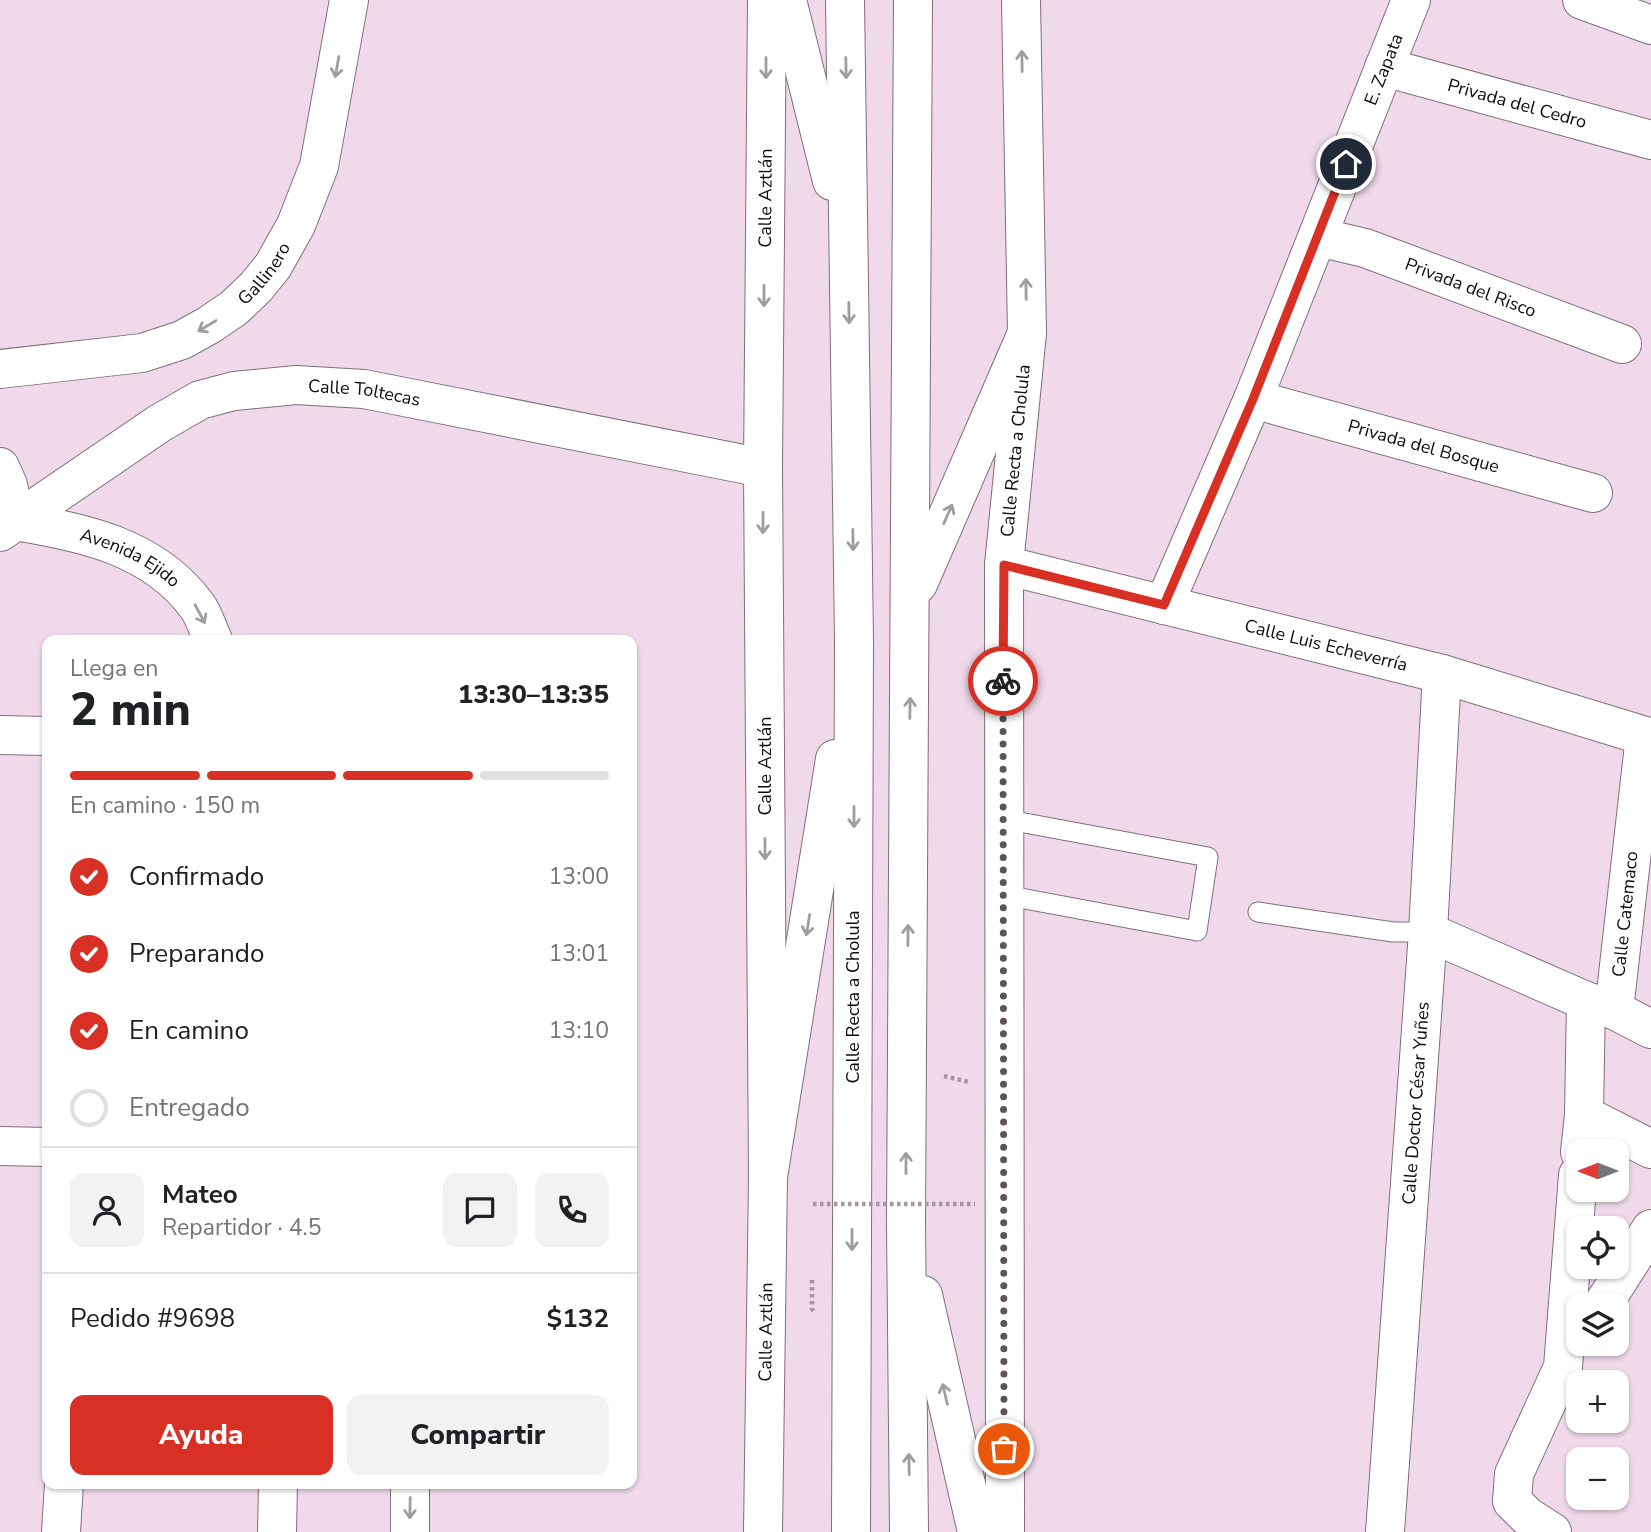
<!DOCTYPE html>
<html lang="es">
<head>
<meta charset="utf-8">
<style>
  :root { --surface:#fff; --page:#f2f2f2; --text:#202124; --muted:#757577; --line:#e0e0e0; --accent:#d93025 }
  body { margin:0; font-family:"Nunito Sans",sans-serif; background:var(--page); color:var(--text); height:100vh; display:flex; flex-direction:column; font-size:26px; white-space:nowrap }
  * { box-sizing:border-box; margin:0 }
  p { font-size:23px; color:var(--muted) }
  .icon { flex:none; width:38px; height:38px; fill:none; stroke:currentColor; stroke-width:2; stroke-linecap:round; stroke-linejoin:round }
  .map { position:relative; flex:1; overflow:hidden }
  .sheet { position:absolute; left:42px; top:635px; width:595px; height:854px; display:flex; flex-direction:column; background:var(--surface); border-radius:14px; box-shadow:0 2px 5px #0004 }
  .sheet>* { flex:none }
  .needle { width:46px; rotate:270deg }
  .fabs { position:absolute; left:1566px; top:1139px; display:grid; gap:14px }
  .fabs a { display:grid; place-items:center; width:63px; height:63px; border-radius:14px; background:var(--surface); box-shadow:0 2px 5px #0004; font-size:35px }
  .pin { position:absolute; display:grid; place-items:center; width:60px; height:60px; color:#fff; margin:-30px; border:4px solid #fff; border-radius:50%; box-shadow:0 2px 7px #0007 }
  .courier { position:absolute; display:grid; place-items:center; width:70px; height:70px; margin:-35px; border:5px solid #d93025; border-radius:50%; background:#fff; color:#222; box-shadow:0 2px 9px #0007 }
  .headline em { font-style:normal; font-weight:800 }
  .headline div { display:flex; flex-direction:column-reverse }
  .headline { display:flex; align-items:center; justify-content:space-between; height:119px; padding:0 28px }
  h1 { font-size:46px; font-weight:800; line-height:52px }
  .bar { display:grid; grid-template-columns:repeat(4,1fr); gap:10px 7px; align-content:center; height:84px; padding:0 28px }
  .bar i { height:9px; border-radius:5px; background:var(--line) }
  .bar .current { background:var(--accent) }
  .bar p { grid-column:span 4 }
  .line { display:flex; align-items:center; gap:18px; padding:0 28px; border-top:2px solid var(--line) }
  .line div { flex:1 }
  .round { display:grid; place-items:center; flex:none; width:74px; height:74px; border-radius:14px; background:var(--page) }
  ol { padding:0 28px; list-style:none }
  li { display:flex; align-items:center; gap:21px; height:77px }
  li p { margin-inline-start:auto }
  li .icon { padding:7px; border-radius:50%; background:var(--accent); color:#fff; stroke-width:4 }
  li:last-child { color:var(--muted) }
  li i { width:38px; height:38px; border:4px solid var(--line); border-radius:50% }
  .action { display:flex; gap:14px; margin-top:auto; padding:14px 28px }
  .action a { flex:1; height:80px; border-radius:14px; background:var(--accent); color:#fff; font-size:28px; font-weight:800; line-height:80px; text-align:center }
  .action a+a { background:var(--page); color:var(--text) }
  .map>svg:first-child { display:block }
</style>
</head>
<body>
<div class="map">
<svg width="1651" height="1532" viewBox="0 0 1651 1532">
  <rect width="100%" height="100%" fill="#f0daea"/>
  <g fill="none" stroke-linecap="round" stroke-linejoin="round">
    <g stroke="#816e7c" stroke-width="21">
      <g id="lane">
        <path d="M1003,819l205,38 -11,74 -193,-36"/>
        <path d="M1258,912l135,20h35"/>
      </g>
    </g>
    <g stroke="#816e7c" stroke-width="40">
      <g id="street">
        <path d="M1582,0l69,25"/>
        <path id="s1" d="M1384,67l267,73"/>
        <path id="s2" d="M1318,237l47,11 257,96"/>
        <path id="s3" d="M0,369l142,-16 40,-13 27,-15 25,-17 22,-21 17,-21 23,-41 23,-59 30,-166"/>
        <path id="s4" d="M1253,399l340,94"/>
        <path d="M0,467l8,18 7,36"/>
        <path id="s5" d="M15,521c68,11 139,26 182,85 7,9 11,24 16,34"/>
        <path id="s6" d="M0,532l160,-109 40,-23 34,-9 62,-6 68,4 399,79"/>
        <path id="s7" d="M1004,565l438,109 203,62 -31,274"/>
        <path id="s8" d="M1164,605l89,-206 158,-399"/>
        <path d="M0,735l47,1"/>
        <path d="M1428,932l158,69 28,9 37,19"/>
        <path d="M1584,1115l67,34"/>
        <path d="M0,1146l47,1"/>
        <path d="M1580,1152l4,-37 2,-114"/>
        <path d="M1602,1306l49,-77"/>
        <path d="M61,1532l3,-48"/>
        <path d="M277,1532l1,-48"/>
        <path d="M410,1532v-48"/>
        <path id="s9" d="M1385,1532l43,-600 14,-258"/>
        <path d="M1552,1532l-25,-16 -15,-15 2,-27 49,-107 15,-192"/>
      </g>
    </g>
    <g stroke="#816e7c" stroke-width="40">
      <g id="secondary">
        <path id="s10" d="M763,1532l5,-355 -5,-709 4,-468"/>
        <path id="s11" d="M1005,1532l-1,-967 23,-232 -6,-333"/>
      </g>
    </g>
    <g stroke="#816e7c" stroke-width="40">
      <g id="primary">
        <path d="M787,0l45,181"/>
        <path d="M845,0l9,640 -3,892"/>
        <path d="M918,584l109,-251"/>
        <path d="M768,1177l67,-418"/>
        <path d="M923,1295l54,237"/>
        <path d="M909,1532l-3,-310 7,-1222"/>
      </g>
    </g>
    <g stroke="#a695a2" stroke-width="4.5" stroke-dasharray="3.5 3.5" stroke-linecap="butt">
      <path d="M944,1076l25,6"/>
      <path d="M812,1280v29l3,4"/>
    </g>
    <use href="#lane" stroke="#fff" stroke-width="19"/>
    <use href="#street" stroke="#fff" stroke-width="38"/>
    <use href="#secondary" stroke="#fff" stroke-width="38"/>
    <use href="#primary" stroke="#fff" stroke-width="38"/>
    <path stroke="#a695a2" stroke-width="4.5" stroke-dasharray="3.5 3.5" stroke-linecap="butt" d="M813,1204h162"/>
  </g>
  <defs><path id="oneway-shaft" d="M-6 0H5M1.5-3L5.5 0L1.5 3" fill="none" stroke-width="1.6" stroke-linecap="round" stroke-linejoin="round" transform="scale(1.75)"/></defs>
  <g stroke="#9f9d9f">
    <use href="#oneway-shaft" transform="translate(1022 61) rotate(-91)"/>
    <use href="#oneway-shaft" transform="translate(337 67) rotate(100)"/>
    <use href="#oneway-shaft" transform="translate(766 68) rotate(90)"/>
    <use href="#oneway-shaft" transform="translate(846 68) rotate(89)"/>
    <use href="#oneway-shaft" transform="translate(1026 289) rotate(-91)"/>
    <use href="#oneway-shaft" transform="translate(764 296) rotate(90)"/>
    <use href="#oneway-shaft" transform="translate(849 313) rotate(89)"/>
    <use href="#oneway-shaft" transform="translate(207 326) rotate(149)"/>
    <use href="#oneway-shaft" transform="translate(948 514) rotate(-66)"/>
    <use href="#oneway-shaft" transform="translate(763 523) rotate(90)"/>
    <use href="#oneway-shaft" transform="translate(853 540) rotate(89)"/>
    <use href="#oneway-shaft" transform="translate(200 614) rotate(62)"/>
    <use href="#oneway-shaft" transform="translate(910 708) rotate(-89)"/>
    <use href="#oneway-shaft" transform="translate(854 817) rotate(90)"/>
    <use href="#oneway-shaft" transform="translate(765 849) rotate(90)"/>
    <use href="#oneway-shaft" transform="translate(808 925) rotate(99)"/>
    <use href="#oneway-shaft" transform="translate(908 935) rotate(-89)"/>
    <use href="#oneway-shaft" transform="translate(906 1163) rotate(-90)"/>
    <use href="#oneway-shaft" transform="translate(852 1240) rotate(90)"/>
    <use href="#oneway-shaft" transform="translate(945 1394) rotate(-103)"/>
    <use href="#oneway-shaft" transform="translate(909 1464) rotate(-91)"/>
    <use href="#oneway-shaft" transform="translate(410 1508) rotate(91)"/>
  </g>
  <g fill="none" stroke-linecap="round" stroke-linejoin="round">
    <path stroke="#5e535c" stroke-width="7" stroke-dasharray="0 12.6" d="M1003,681l1,768"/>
    <path stroke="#d93025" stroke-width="9" d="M1003,681l1,-116 160,40 89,-206 93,-235"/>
  </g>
  <g text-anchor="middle" stroke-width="7" stroke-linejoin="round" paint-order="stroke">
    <g font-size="18" fill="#100a0f" stroke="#fff">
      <text dy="6" stroke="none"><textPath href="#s8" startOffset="579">E. Zapata</textPath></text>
      <text dy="6" stroke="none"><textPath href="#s1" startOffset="138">Privada del Cedro</textPath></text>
      <text dy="6" stroke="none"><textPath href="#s10" startOffset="1334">Calle Aztlán</textPath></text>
      <text dy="6" stroke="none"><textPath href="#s3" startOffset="292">Gallinero</textPath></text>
      <text dy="6" stroke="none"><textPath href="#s2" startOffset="161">Privada del Risco</textPath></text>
      <text dy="6" stroke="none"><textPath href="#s6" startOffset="406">Calle Toltecas</textPath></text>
      <text dy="6" stroke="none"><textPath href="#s4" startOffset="177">Privada del Bosque</textPath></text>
      <text dy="6" stroke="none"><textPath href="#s11" startOffset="1082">Calle Recta a Cholula</textPath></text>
      <text dy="6" stroke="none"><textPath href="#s5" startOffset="122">Avenida Ejido</textPath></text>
      <text dy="6" stroke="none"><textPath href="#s7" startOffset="332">Calle Luis Echeverría</textPath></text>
      <text transform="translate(765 766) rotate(-90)" y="6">Calle Aztlán</text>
      <text transform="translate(1625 914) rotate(-84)" y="6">Calle Catemaco</text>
      <text transform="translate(853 997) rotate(-90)" y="6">Calle Recta a Cholula</text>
      <text dy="6" stroke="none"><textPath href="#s9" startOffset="430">Calle Doctor César Yuñes</textPath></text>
      <text dy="6" stroke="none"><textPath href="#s10" startOffset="200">Calle Aztlán</textPath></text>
    </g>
  </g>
</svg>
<div class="fabs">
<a><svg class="needle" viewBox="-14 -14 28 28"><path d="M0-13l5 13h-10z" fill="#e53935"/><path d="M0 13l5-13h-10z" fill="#757577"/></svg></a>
<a><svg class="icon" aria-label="locate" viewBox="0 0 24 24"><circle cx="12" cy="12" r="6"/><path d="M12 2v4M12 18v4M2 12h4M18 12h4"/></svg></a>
<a><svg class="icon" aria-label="layers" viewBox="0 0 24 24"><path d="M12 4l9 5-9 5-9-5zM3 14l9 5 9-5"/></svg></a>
<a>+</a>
<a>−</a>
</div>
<div class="pin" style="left:1004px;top:1449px;background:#ea580c"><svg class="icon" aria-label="bag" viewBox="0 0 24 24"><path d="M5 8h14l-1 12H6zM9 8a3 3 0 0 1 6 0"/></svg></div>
<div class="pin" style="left:1346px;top:164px;background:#1f2937"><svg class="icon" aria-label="home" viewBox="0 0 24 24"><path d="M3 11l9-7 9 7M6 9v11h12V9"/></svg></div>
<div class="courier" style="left:1003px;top:681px"><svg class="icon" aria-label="bike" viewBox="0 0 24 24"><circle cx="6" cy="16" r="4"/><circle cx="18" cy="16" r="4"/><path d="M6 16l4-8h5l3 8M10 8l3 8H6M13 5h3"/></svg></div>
<section class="sheet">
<div class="headline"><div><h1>2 min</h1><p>Llega en</p></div><em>13:30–13:35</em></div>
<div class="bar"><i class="current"></i><i class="current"></i><i class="current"></i><i></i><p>En camino · 150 m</p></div>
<ol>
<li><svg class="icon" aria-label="check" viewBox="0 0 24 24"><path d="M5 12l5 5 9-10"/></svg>Confirmado<p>13:00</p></li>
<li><svg class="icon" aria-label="check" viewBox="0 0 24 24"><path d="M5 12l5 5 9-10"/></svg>Preparando<p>13:01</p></li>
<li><svg class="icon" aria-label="check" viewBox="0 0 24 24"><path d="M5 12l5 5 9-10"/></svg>En camino<p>13:10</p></li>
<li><i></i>Entregado</li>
</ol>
<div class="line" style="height:126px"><a class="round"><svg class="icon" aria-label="person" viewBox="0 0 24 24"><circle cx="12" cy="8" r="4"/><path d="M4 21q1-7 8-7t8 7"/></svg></a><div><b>Mateo</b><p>Repartidor · 4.5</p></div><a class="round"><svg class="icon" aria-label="chat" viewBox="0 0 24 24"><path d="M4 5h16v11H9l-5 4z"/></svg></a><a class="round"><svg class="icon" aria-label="phone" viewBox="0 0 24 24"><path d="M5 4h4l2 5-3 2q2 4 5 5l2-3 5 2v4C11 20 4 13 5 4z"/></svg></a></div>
<div class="line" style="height:91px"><div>Pedido #9698</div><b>$132</b></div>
<div class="action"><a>Ayuda</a><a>Compartir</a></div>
</section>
</div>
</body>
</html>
